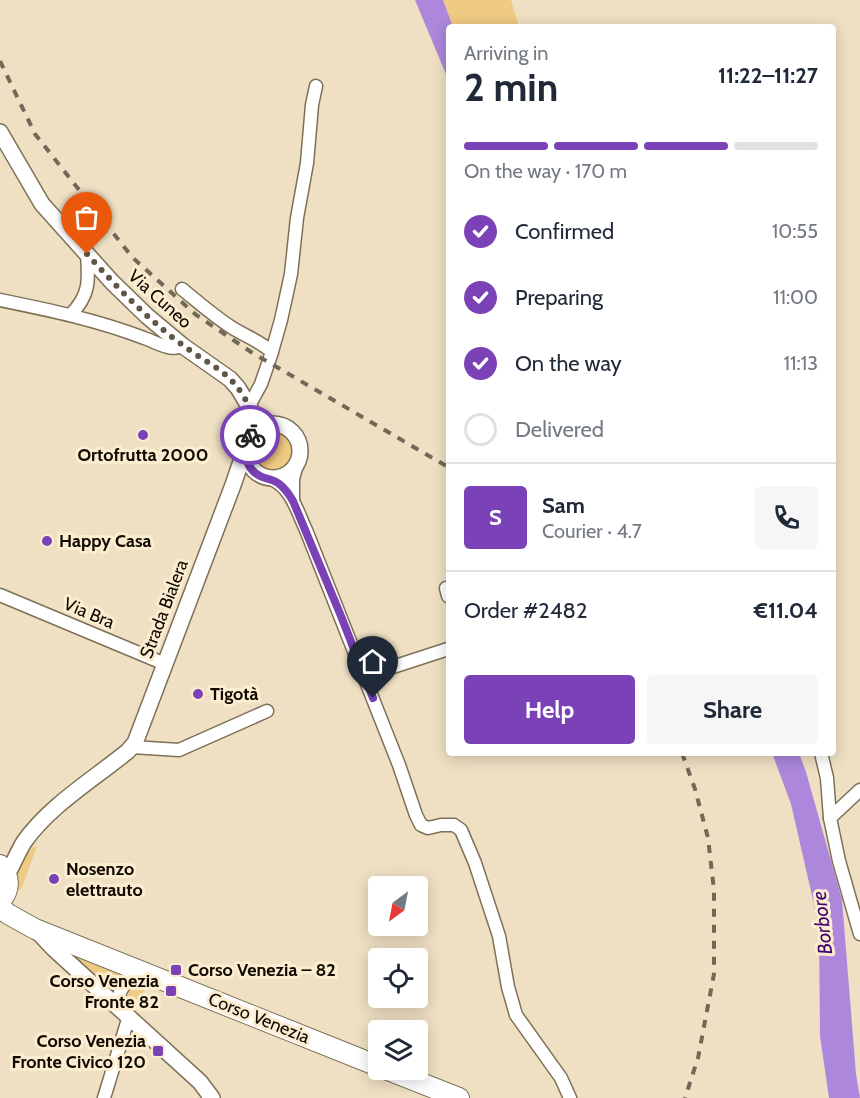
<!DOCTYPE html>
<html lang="en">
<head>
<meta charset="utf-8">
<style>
  :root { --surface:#fff; --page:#f6f6f7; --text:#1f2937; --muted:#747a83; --line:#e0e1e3; --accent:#7b41b7 }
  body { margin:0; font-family:Cabin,sans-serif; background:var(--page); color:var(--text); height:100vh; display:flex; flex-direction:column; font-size:22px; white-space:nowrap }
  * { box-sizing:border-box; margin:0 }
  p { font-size:20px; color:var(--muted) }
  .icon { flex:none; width:33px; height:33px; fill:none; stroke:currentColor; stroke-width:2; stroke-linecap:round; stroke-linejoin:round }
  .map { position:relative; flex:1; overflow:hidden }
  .details { position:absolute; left:446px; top:24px; width:390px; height:732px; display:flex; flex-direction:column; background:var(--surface); border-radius:6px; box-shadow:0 3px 15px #0003 }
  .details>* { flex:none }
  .needle { width:39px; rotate:212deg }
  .fabs { position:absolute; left:368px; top:876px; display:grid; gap:12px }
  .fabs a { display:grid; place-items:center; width:60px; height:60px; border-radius:6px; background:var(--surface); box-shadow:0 3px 15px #0003; font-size:30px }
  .pin { position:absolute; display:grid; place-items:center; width:51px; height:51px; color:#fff; margin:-62px -26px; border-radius:50% 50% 50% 0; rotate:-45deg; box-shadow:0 0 6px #0007 }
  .pin .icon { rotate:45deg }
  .courier { position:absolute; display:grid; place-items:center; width:60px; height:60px; margin:-30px; border:4px solid #7b41b7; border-radius:50%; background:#fff; color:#222; box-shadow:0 2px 8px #0007 }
  .summary em { font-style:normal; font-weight:800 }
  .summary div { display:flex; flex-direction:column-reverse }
  .summary { display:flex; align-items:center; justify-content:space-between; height:102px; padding:0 18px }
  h1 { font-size:39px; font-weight:800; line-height:45px }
  .bar { display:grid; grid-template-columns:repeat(4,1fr); gap:9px 6px; align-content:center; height:72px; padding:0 18px }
  .bar i { height:8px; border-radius:4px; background:var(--line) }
  .bar .active { background:var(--accent) }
  .bar p { grid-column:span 4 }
  .line { display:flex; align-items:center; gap:15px; padding:0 18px; border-top:2px solid var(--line) }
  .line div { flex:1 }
  .round { display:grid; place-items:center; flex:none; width:63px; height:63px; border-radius:6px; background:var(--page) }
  ol { padding:0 18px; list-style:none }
  li { display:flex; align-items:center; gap:18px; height:66px }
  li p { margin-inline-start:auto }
  li .icon { padding:6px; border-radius:50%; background:var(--accent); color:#fff; stroke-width:4 }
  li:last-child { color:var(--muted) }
  li i { width:33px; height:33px; border:3px solid var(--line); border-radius:50% }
  .action { display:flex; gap:12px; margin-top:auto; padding:12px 18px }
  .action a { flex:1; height:69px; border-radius:6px; background:var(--accent); color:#fff; font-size:24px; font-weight:800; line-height:69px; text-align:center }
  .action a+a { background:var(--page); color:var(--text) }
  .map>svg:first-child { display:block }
</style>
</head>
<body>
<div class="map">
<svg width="860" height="1098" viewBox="0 0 860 1098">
  <rect width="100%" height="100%" fill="#efe0c3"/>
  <g fill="#efca82">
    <path d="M443,0h68l8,27h-66z"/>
    <circle cx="273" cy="451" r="19"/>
    <path d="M37,846l-16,44 -3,-1c-6,-18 4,-29 15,-42z"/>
    <path d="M81,956l44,17 -9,8 -4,11 -34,-31v-4z"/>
    <path d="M139,985h10l-18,24 -5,-10 4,-10z"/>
  </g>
  <g fill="#ac87dc">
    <path d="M415,0h28l10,27h-5v52z"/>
    <path d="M772,753h27l7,19 36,128 14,174 4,24h-31l-9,-62 -1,-110 -28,-122z"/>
  </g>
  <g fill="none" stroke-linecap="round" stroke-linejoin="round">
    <g stroke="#7e7056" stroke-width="15">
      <g id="minor">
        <path d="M182,289c16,13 32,27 49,38 14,9 29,14 41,25"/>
        <path d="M0,300c49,10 97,20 144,38 12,4 27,14 39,8"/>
        <path d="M70,315c20,-19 19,-35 17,-61"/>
        <path d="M249,406l12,-22 10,-29 10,-35 10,-46 6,-56 10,-55 5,-58 4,-19"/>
        <path d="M269,478c22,8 28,33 37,52l93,235 17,50 5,10 7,3 13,-3h13l7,5 14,33 24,73 9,51 8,28 45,63 9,20"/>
        <path d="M293,500v-21l4,-15"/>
        <path d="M446,588l2,8"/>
        <path d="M0,595l165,69"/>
        <path d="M365,676l83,-27"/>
        <path d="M132,747l47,3 88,-39"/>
        <path d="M821,753l6,25 3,40 9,43 21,73"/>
        <path d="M830,818l30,-28"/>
        <path d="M116,1005c4,-17 10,-25 24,-34"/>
        <path d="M104,1098l25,-82"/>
      </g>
    </g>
    <g stroke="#7e7056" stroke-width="18">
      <g id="tertiary">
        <path d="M0,132l42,72 70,78 35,34 36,30 47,33 8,9 12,20 3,11v10l-5,9"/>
        <circle cx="273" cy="451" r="27"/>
        <path d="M7,875c6,-11 11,-23 17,-33 25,-36 70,-63 104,-91l7,-8 98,-258 13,-38"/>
        <path d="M39,933l15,16 146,133 12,16"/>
      </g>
    </g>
    <g stroke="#7e7056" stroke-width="22">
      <g id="primary">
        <path d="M0,865c10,11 11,25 0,36"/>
        <path d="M0,907l8,7 27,15 343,137"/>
        <path d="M388,1070l71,28"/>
      </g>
    </g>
    <use href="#minor" stroke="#fff" stroke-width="12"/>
    <use href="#tertiary" stroke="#fff" stroke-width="15"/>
    <use href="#primary" stroke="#fff" stroke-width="20"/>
    <g stroke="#726857" stroke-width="4" stroke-dasharray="8 8" stroke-linecap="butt">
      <path d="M0,61l35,73 97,123 63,57 56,38 197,115"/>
      <path d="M682,753l13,36 13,49 6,52v84l-16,84 -13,40"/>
    </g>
  </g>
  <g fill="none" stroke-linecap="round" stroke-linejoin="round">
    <path stroke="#5e5646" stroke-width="6" stroke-dasharray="0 10.8" d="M87,254c30,33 61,66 97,92 18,14 41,24 54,42 10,14 19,30 12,47"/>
    <path stroke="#7b41b7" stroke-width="8" d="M250,435c-7,14 -6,33 10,41 6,3 12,3 18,7 7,5 11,11 15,18l48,115 32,82"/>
  </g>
  <g fill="#7b41b7" stroke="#fdedd0" stroke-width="2">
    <circle cx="143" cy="435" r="6"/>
    <circle cx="47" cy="541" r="6"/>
    <circle cx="198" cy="694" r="6"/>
    <circle cx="54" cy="879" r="6"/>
    <rect x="170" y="964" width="12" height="12" rx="3"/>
    <rect x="165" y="985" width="12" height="12" rx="3"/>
    <rect x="152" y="1045" width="12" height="12" rx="3"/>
  </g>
  <g text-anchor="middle" stroke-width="6" stroke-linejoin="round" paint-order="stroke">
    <g font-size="18" fill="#100b03" stroke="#fdedd0">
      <text transform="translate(160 299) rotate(42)" y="6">Via Cuneo</text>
      <text transform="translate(164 609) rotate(-69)" y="6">Strada Bialera</text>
      <text transform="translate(89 613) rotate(23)" y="6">Via Bra</text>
      <text transform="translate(259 1018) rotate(22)" y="6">Corso Venezia</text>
    </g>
    <g font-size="18" font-weight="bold" fill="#100b03" stroke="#fdedd0" text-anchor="start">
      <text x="143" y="461" text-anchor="middle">Ortofrutta 2000</text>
      <text x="59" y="547">Happy Casa</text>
      <text x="210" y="700">Tigotà</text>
      <text x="66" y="875">Nosenzo<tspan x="66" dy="21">elettrauto</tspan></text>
      <text x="188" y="976">Corso Venezia – 82</text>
      <text x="159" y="987" text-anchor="end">Corso Venezia<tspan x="159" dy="21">Fronte 82</tspan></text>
      <text x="146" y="1047" text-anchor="end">Corso Venezia<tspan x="146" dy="21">Fronte Civico 120</tspan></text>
    </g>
    <g font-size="20" font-style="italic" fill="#42046f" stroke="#fdedd0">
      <text transform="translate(822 923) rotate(-96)" y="7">Borbore</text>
    </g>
  </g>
</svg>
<div class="fabs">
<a><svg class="needle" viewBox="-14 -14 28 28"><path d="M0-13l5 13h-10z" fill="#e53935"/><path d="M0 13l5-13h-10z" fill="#747a83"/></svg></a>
<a><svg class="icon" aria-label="locate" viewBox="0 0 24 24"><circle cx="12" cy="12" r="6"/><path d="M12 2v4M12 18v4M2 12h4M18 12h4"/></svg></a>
<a><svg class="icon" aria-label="layers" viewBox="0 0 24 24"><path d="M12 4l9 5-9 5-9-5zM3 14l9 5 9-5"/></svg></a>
</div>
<div class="pin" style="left:87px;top:254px;background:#ea580c"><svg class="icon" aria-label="bag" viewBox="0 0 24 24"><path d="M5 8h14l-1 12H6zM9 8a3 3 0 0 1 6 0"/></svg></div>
<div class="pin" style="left:373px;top:698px;background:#1f2937"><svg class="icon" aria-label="home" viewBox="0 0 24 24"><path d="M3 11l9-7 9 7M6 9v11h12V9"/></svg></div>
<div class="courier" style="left:250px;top:435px"><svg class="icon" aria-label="bike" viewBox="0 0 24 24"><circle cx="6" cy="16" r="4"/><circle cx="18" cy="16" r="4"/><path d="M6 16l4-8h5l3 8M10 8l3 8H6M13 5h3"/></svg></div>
<section class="details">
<div class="summary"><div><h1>2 min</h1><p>Arriving in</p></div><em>11:22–11:27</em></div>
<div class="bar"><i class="active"></i><i class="active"></i><i class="active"></i><i></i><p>On the way · 170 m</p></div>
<ol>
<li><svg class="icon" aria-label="check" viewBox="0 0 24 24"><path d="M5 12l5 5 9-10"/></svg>Confirmed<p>10:55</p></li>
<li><svg class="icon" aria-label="check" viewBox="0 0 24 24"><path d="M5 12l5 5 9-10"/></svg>Preparing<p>11:00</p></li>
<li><svg class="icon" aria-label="check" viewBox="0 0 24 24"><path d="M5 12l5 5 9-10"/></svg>On the way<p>11:13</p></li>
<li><i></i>Delivered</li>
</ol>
<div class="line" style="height:108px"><b class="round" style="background:var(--accent);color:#fff">S</b><div><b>Sam</b><p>Courier · 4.7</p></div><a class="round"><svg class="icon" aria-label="phone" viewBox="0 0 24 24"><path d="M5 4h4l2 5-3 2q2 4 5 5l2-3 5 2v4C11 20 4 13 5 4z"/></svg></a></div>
<div class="line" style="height:78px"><div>Order #2482</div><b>€11.04</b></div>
<div class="action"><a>Help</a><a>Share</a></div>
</section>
</div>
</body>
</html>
